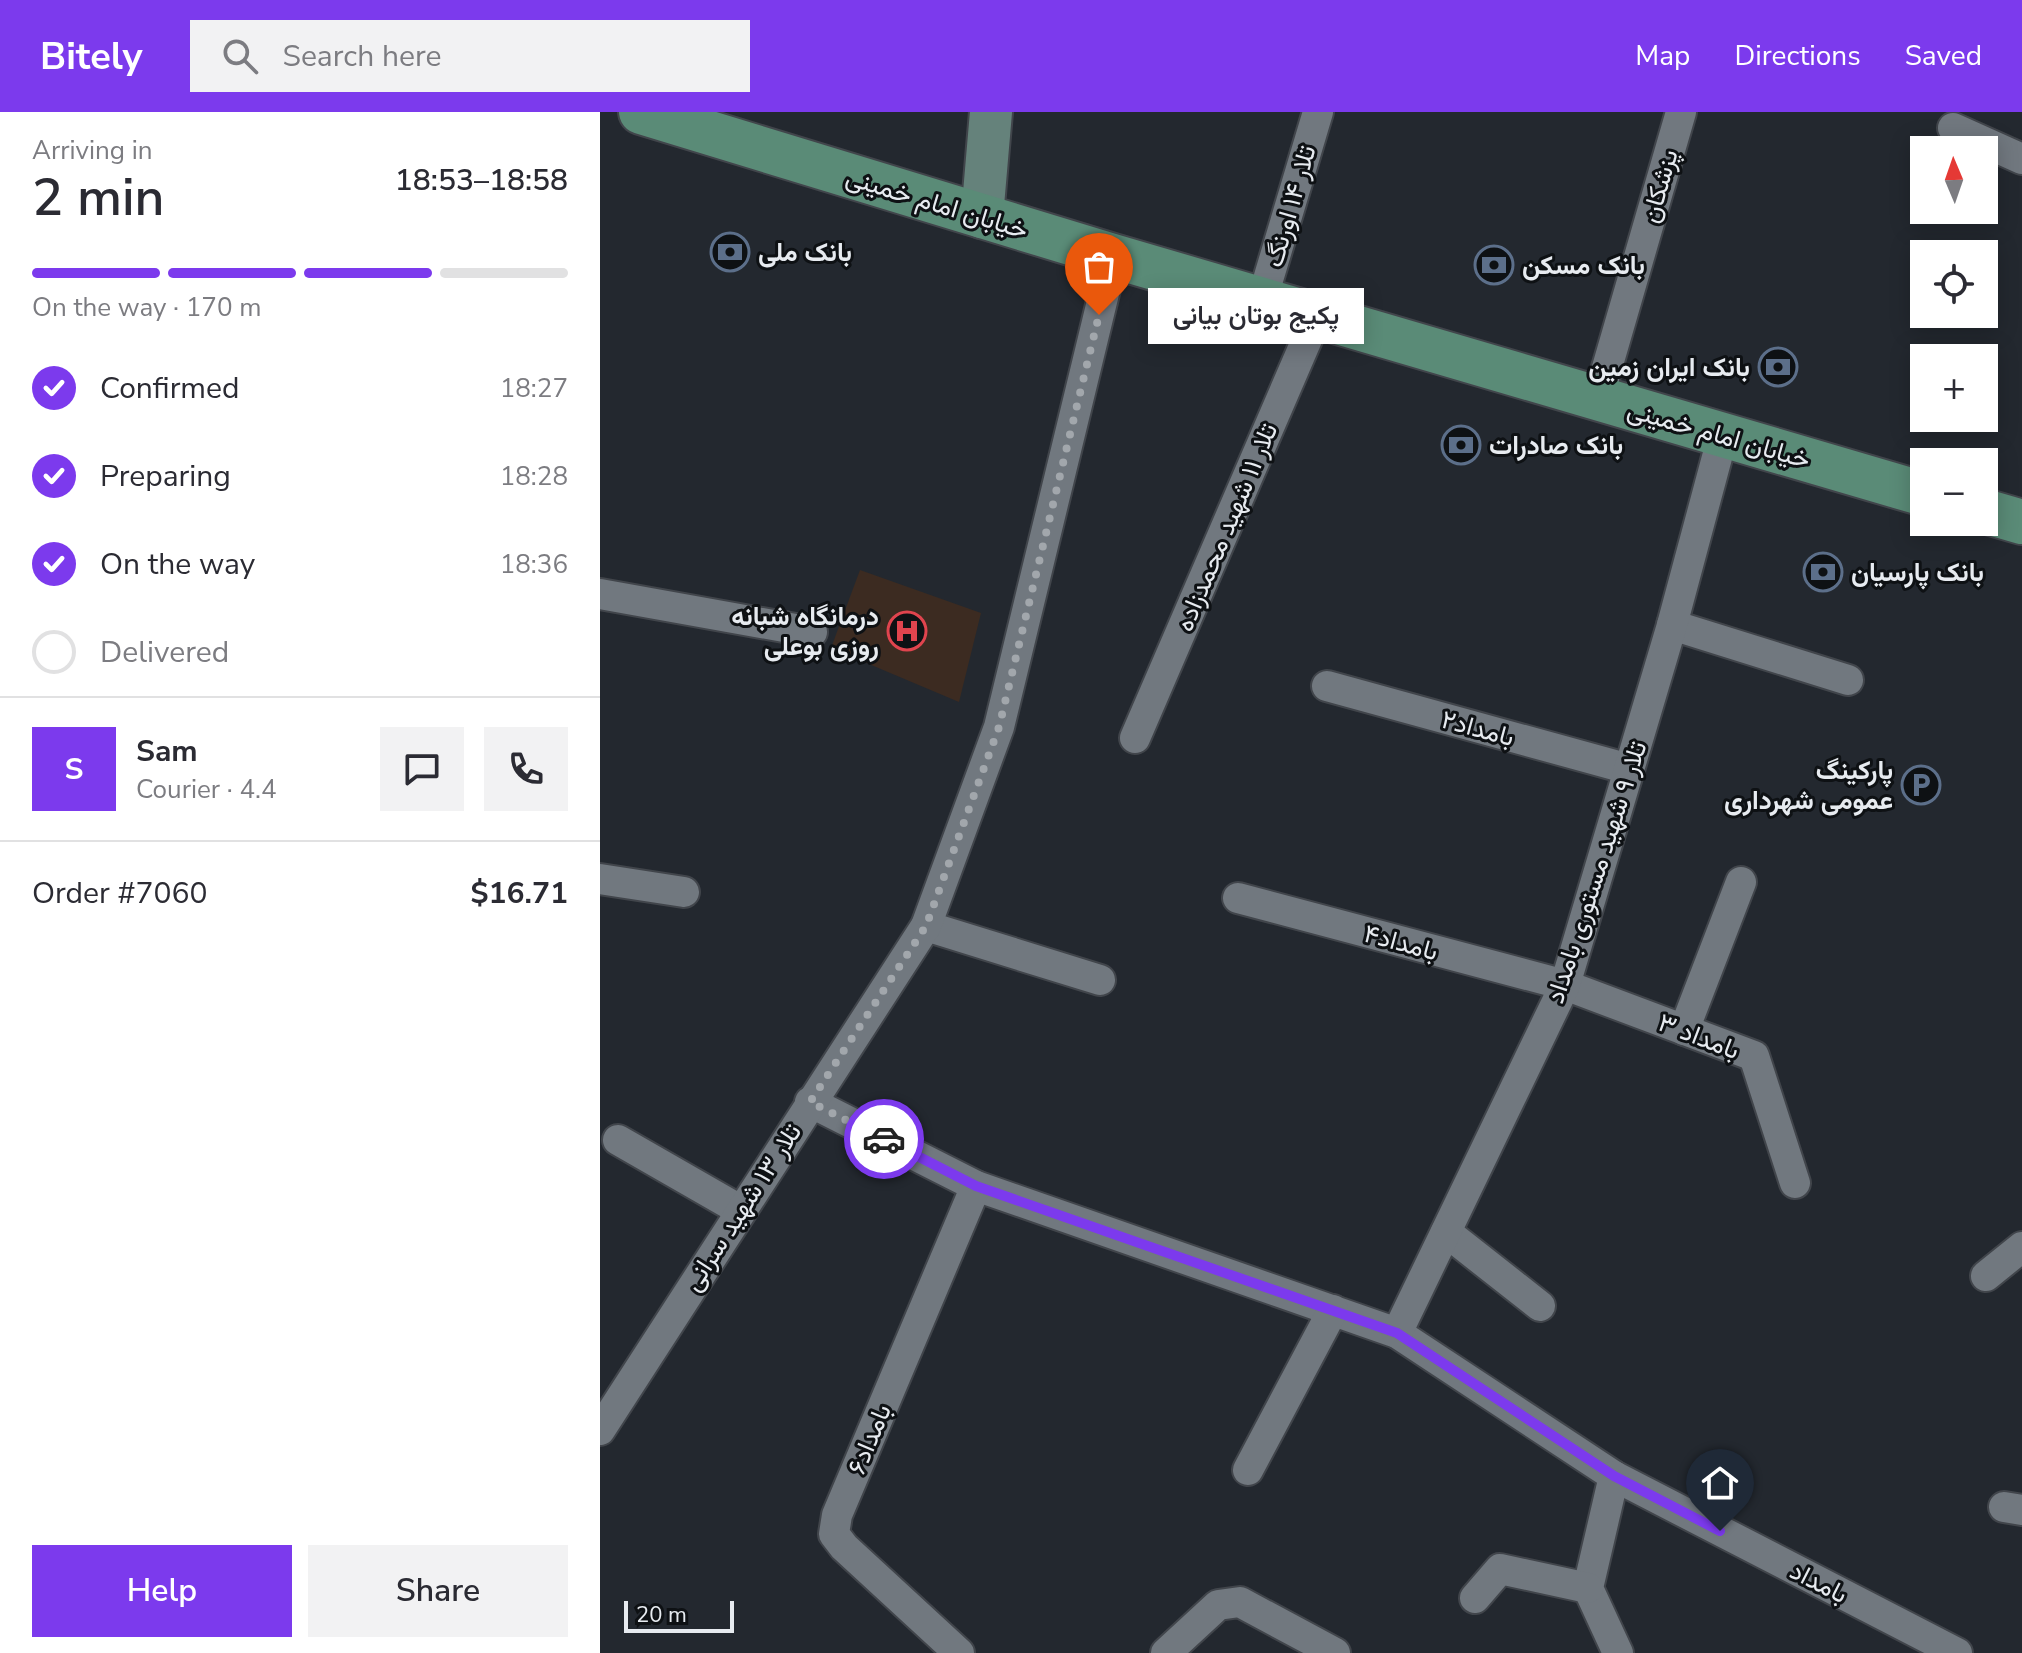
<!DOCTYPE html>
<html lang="en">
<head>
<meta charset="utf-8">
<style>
  :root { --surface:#fff; --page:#f2f2f3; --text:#2b2b33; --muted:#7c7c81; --line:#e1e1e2; --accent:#7c3aed }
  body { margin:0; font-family:"Nunito Sans",Vazirmatn,sans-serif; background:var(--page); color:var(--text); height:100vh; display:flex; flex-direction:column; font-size:30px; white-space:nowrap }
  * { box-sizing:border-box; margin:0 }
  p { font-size:26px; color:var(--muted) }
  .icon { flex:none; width:44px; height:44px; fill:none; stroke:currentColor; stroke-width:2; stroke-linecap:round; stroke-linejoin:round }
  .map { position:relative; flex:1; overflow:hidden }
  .side { display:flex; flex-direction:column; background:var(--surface); width:600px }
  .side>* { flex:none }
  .needle { width:52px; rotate:358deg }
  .controls { position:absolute; left:1310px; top:24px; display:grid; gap:16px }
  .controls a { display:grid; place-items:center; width:88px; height:88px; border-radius:0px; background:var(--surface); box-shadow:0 4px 20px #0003; font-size:40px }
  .scale { position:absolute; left:24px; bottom:20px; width:110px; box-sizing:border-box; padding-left:8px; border:4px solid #e7ebf0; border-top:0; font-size:22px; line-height:28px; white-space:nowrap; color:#e7ebf0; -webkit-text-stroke:6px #0e1114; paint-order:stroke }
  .pin { position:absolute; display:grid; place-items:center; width:68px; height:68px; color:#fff; margin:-82px -34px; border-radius:50% 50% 50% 0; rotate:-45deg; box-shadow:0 0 8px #0007 }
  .pin .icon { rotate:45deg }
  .courier { position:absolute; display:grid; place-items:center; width:80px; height:80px; margin:-40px; border:6px solid #7c3aed; border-radius:50%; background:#fff; color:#222; box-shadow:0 2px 10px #0007 }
  .bubble { position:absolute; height:56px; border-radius:0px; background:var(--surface); box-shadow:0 4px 20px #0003; font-size:26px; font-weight:600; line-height:56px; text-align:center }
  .overview em { font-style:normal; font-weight:600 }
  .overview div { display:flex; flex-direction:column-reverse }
  .overview { display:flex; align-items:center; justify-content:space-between; height:136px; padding:0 32px }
  h1 { font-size:52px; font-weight:600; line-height:60px }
  .bar { display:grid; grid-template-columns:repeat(4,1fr); gap:12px 8px; align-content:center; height:96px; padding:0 32px }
  .bar i { height:10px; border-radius:6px; background:var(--line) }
  .bar .selected { background:var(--accent) }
  .bar p { grid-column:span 4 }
  .line { display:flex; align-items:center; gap:20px; padding:0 32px; border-top:2px solid var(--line) }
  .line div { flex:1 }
  .round { display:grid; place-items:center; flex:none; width:84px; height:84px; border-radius:0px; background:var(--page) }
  ol { padding:0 32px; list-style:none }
  li { display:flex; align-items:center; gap:24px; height:88px }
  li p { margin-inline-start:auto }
  li .icon { padding:8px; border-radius:50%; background:var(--accent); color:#fff; stroke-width:4 }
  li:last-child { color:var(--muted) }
  li i { width:44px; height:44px; border:4px solid var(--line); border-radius:50% }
  .button { display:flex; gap:16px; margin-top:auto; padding:16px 32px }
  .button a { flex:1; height:92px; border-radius:0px; background:var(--accent); color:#fff; font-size:32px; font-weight:600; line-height:92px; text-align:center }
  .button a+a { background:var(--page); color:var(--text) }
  header { display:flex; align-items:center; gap:48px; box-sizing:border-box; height:112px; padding:0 40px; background:var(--accent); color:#fff }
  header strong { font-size:38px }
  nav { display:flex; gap:44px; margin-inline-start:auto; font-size:28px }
  .search { width:560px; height:72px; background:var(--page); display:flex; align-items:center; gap:20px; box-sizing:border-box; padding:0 28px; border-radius:0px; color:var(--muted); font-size:30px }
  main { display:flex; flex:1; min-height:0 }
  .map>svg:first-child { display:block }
</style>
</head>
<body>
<header>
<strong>Bitely</strong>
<div class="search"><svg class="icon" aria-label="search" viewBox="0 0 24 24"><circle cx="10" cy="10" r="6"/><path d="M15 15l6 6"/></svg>Search here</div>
<nav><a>Map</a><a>Directions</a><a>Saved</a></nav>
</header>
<main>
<section class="side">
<div class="overview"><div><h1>2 min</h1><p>Arriving in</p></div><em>18:53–18:58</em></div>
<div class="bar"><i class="selected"></i><i class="selected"></i><i class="selected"></i><i></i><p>On the way · 170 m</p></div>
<ol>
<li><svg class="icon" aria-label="check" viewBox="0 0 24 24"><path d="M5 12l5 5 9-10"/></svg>Confirmed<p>18:27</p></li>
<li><svg class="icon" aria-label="check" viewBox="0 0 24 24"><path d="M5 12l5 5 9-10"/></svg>Preparing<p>18:28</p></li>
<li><svg class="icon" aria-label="check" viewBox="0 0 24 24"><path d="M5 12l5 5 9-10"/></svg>On the way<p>18:36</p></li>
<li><i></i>Delivered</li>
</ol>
<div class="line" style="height:144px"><b class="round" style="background:var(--accent);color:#fff">S</b><div><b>Sam</b><p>Courier · 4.4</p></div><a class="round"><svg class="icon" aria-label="chat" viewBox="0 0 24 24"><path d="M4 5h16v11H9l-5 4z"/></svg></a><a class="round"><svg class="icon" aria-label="phone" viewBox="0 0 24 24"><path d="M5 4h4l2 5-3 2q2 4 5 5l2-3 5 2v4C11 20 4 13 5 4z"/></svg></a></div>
<div class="line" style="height:104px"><div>Order #7060</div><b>$16.71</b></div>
<div class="button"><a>Help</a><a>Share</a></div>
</section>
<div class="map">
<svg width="1422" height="1541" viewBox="0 0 1422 1541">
  <rect width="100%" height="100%" fill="#23282f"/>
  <path fill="#3c2b21" d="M260,458l121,43 -22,89 -128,-54z"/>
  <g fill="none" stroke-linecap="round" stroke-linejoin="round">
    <g stroke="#41454b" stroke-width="34">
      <g id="street">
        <path d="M1353,16l69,31"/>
        <path d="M662,188l56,-188"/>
        <path d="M998,287l83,-287"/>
        <path d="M0,482l212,38"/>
        <path d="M1072,513l176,55"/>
        <path d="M727,574l302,83"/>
        <path d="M535,626l182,-422"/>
        <path d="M0,767l84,13"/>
        <path d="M638,786l327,87 189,71 41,127"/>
        <path d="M326,814l174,54"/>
        <path d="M1084,918l57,-148"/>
        <path d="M210,990l166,84 421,147 217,143 343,177"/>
        <path d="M18,1028l122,70"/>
        <path d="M846,1120l94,74"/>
        <path d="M1386,1164l36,-29"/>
        <path d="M797,1221l168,-348 107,-360 51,-190"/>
        <path d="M0,1318l326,-504 73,-199 114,-471"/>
        <path d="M648,1358l85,-160"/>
        <path d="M1014,1364l-26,112 30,65"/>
        <path d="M1404,1395l18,3"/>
        <path d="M875,1486l25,-29 88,19"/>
        <path d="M359,1541l-115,-106 -10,-13 3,-19 139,-329"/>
        <path d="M566,1541l52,-48 22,-3 95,51"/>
      </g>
    </g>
    <g stroke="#41454b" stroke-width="46">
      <path id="secondary" d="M382,105l9,-105"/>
    </g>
    <g stroke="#41454b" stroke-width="48">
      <g id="primary">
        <path d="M41,0l472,144 811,238"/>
        <path d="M1384,399l38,11"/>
      </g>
    </g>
    <use href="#street" stroke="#71787f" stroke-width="30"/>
    <use href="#secondary" stroke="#65827b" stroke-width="42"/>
    <use href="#primary" stroke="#5a8b77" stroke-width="44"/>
  </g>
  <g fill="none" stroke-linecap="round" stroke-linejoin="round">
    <path stroke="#a2a7ac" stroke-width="8" stroke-dasharray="0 14.4" d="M284,1027l-74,-37 116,-176 73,-199 100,-412"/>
    <path stroke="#7c3aed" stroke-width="10" d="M284,1027l92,47 421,147 217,143 106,55"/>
  </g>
  <defs>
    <g id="bank-ring" transform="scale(2)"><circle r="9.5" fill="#0e1114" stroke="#5c6f8a" stroke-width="1.5"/><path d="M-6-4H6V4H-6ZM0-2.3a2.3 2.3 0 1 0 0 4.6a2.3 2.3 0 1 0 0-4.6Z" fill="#5c6f8a"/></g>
    <g id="hospital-ring" transform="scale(2)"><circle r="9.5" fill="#0e1114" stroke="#e0444e" stroke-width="1.5"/><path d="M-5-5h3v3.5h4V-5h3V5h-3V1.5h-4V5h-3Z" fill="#e0444e"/></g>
    <g id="parking-ring" transform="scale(2)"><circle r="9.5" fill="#0e1114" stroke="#5c6f8a" stroke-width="1.5"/><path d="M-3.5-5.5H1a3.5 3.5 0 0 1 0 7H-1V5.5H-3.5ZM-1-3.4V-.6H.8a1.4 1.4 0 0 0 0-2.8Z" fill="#5c6f8a"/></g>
  </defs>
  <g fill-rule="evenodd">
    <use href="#bank-ring" x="130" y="140"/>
    <use href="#bank-ring" x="894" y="153"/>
    <use href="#bank-ring" x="1178" y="255"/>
    <use href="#bank-ring" x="861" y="333"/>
    <use href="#bank-ring" x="1223" y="460"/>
    <use href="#hospital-ring" x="307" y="519"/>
    <use href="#parking-ring" x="1321" y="673"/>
  </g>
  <g text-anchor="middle" stroke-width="6" stroke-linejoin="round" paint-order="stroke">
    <g font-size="26" fill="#e7ebf0" stroke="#0e1114">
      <text transform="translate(1059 74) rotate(-74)" y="9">پزشکان</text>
      <text transform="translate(337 91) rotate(17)" y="9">خیابان امام خمینی</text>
      <text transform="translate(690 94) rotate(-74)" y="9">تلار ۱۴ اورنگ</text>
      <text transform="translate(1119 322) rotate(16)" y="9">خیابان امام خمینی</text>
      <text transform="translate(626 415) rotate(-67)" y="9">تلار ۱۱ شهید محمدزاده</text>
      <text transform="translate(878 616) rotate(15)" y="9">بامداد۲</text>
      <text transform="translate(996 760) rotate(-72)" y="9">تلار ۹ شهید مستوری بامداد</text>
      <text transform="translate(801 830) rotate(15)" y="9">بامداد۴</text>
      <text transform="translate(1099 924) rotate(21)" y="9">بامداد ۳</text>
      <text transform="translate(142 1095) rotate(-57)" y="9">تلار ۱۳ شهید سرانی</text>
      <text transform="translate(269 1327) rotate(-67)" y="9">بامداد۶</text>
      <text transform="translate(1219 1470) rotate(27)" y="9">بامداد</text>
    </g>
    <g font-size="26" font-weight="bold" fill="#e7ebf0" stroke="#0e1114" text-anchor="start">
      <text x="158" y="149">بانک ملی</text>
      <text x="922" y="162">بانک مسکن</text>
      <text x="1150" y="264" text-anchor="end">بانک ایران زمین</text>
      <text x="889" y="342">بانک صادرات</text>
      <text x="1251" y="469">بانک پارسیان</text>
      <text x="279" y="513" text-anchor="end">درمانگاه شبانه<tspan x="279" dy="30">روزی بوعلی</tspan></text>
      <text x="1293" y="667" text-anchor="end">پارکینگ<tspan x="1293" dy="30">عمومی شهرداری</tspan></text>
    </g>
  </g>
</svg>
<div class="controls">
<a><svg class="needle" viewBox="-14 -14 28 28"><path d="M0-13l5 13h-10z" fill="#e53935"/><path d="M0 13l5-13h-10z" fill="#7c7c81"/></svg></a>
<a><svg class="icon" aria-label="locate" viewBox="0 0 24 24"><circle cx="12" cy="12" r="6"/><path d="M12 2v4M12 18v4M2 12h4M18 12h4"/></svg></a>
<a>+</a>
<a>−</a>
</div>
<div class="scale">20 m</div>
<div class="pin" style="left:499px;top:203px;background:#ea580c"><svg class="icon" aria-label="bag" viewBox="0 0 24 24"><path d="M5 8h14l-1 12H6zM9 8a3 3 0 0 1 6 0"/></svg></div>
<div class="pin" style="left:1120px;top:1419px;background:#1f2937"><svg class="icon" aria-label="home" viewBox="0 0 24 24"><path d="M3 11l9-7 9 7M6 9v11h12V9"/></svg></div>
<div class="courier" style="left:284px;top:1027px"><svg class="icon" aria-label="car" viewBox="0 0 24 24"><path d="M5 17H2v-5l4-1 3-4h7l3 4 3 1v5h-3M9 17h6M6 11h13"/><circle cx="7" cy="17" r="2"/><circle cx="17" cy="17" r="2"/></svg></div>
<div class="bubble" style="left:548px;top:176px;width:216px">پکیج بوتان بیانی</div>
</div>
</main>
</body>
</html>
